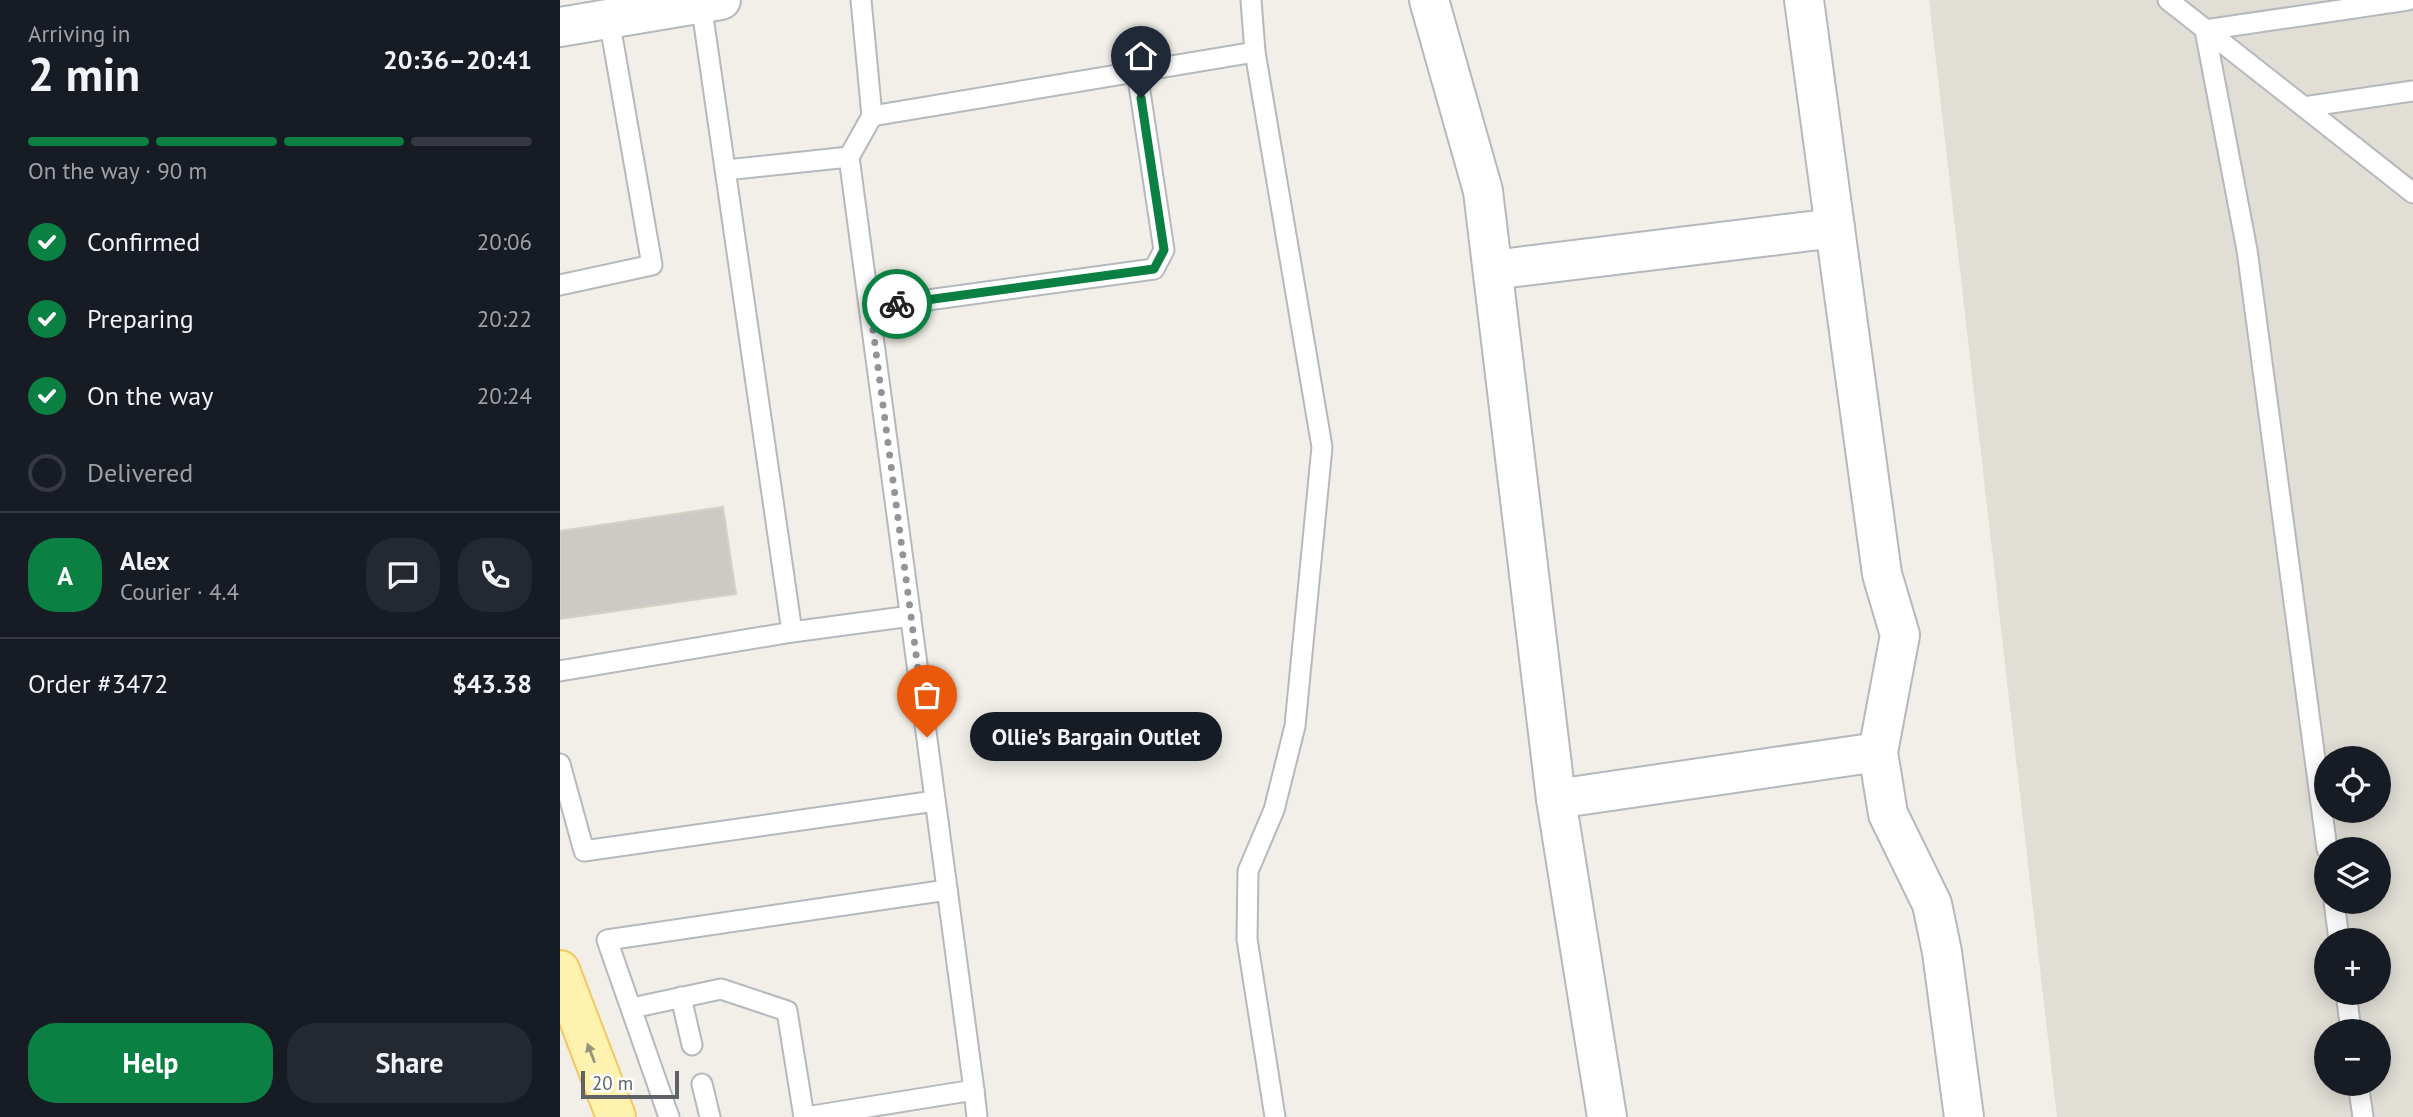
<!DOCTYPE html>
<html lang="en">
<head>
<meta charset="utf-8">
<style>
  :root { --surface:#171b24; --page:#242831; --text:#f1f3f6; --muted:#9ea1a6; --line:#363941; --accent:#0b8043 }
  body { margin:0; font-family:"PT Sans",sans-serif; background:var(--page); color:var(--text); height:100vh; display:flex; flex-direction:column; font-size:26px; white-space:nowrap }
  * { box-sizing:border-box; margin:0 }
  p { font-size:23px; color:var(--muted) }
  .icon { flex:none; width:38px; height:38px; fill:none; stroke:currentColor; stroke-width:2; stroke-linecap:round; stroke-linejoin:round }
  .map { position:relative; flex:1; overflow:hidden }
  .side { display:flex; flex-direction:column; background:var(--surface); width:560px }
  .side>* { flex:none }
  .controls { position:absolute; left:1754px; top:746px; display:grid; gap:14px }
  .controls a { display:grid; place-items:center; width:77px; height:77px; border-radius:50%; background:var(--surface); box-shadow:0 4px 18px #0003; font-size:35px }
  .scale { position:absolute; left:21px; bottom:18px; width:98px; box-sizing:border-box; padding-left:7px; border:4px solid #5f6368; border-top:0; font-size:19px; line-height:24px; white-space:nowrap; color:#5f6368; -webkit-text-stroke:5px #fff; paint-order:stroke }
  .pin { position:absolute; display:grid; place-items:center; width:60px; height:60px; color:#fff; margin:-72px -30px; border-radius:50% 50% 50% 0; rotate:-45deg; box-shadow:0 0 7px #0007 }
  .pin .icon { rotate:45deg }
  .courier { position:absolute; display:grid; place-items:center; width:70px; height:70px; margin:-35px; border:5px solid #0b8043; border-radius:50%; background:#fff; color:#222; box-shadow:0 2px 9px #0007 }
  .bubble { position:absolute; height:49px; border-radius:24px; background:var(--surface); box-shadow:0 4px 18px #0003; font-size:23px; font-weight:700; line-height:49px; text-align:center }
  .overview em { font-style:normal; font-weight:700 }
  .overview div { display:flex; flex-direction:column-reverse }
  .overview { display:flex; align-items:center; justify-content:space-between; height:119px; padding:0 28px }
  h1 { font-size:46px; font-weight:700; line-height:52px }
  .bar { display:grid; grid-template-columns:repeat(4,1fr); gap:10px 7px; align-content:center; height:84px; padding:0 28px }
  .bar i { height:9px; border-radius:5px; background:var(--line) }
  .bar .selected { background:var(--accent) }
  .bar p { grid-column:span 4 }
  .line { display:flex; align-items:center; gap:18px; padding:0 28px; border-top:2px solid var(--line) }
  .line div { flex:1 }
  .round { display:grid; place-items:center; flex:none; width:74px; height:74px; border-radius:28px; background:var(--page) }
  ol { padding:0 28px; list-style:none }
  li { display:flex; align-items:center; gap:21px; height:77px }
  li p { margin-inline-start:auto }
  li .icon { padding:7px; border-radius:50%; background:var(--accent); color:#fff; stroke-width:4 }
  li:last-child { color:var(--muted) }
  li i { width:38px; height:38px; border:4px solid var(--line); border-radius:50% }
  .cta { display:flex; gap:14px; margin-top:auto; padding:14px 28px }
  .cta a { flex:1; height:80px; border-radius:28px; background:var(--accent); color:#fff; font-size:28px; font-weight:700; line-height:80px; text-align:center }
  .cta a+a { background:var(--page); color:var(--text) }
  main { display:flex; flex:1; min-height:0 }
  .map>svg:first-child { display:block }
</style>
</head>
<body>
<main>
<section class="side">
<div class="overview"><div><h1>2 min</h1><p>Arriving in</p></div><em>20:36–20:41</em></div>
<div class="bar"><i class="selected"></i><i class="selected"></i><i class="selected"></i><i></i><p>On the way · 90 m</p></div>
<ol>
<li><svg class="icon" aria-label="check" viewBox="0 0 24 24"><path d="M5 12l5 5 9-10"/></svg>Confirmed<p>20:06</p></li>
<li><svg class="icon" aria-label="check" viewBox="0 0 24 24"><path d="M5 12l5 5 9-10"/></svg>Preparing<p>20:22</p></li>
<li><svg class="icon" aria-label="check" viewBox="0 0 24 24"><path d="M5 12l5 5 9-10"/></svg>On the way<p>20:24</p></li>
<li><i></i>Delivered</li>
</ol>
<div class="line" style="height:126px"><b class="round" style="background:var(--accent);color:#fff">A</b><div><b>Alex</b><p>Courier · 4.4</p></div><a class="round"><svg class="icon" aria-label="chat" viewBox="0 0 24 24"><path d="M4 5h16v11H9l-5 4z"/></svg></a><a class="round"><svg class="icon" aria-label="phone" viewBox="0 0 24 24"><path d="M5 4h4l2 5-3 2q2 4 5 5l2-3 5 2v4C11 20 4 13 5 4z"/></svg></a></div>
<div class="line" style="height:91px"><div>Order #3472</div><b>$43.38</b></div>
<div class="cta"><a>Help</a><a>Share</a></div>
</section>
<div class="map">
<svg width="1853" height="1117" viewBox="0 0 1853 1117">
  <rect width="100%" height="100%" fill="#f1efe8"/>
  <path fill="#e1ded6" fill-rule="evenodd" d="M1369,0h484v1117h-356zM1766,758h52v52h-52zM1766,849h52v52h-52zM1766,940h52v52h-52zM1766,1031h52v52h-52z"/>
  <path fill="#cccac5" stroke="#d6d1c6" stroke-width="2" d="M163,507l13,87 -176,25v-88z"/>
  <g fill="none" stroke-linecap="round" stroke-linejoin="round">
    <g stroke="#b5b8bc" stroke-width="23">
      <g id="service">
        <path d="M1608,0l136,107 109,-16"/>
        <path d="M695,52l67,395 -27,279 -21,84 -26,61 -1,68 28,178"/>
        <path d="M1744,107l109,86"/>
        <path d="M312,116l383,-64 -4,-52"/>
        <path d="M166,170l123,-13 23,-41 -11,-116"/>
        <path d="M0,285l92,-20 -43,-246"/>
        <path d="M310,308l284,-39 10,-19 -27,-178"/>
        <path d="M232,632l119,-16"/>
        <path d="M0,671l232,-39 -91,-629"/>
        <path d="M0,764l24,87 351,-50"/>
        <path d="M1767,849l-80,-599 -42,-220 203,-30"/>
        <path d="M1774,901l5,39"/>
        <path d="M1786,992l5,39"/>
        <path d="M121,997l11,48"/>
        <path d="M72,1008l89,-19 66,22 17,106"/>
        <path d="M1798,1083l5,34"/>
        <path d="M142,1084l8,33"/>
        <path d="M414,1090l3,27"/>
        <path d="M109,1117l-62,-177 340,-50"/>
        <path d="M246,1117l168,-27 -125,-933"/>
      </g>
    </g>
    <g stroke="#b5b8bc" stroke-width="42">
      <g id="minor">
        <path d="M869,0l54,191 73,608 51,318"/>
        <path d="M1244,0l78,574 18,61 -22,117 10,62 44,90 10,48 22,165"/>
        <path d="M933,270l342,-42"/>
        <path d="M996,799l322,-47"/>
      </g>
    </g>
    <g stroke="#b5b8bc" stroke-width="42">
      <path id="tertiary" d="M0,27l161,-27"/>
    </g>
    <g stroke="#f2c960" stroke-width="42">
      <path id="primary" d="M0,970l56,147"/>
    </g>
    <use href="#service" stroke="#fff" stroke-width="19"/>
    <use href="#minor" stroke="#fff" stroke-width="38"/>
    <use href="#tertiary" stroke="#fff" stroke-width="38"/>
    <use href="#primary" stroke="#fff2af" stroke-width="38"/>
  </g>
  <defs><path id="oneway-solid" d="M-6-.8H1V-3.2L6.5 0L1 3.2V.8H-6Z" transform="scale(1.75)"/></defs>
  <use fill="#979581" href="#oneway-solid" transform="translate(31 1053) rotate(-111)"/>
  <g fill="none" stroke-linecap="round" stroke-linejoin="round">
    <path stroke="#929495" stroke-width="7" stroke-dasharray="0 12.6" d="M337,304l-27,3 57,430"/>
    <path stroke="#0b8043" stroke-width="9" d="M337,304l257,-35 10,-19 -23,-152"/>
  </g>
</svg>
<div class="controls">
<a><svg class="icon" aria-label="locate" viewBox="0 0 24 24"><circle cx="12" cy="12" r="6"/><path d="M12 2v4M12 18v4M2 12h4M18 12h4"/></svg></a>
<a><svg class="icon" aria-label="layers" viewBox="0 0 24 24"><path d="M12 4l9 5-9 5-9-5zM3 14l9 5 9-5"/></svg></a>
<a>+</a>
<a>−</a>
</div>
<div class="scale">20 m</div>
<div class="pin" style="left:367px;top:737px;background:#ea580c"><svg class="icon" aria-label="bag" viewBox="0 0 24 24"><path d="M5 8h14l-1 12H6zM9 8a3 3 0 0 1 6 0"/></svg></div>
<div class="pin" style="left:581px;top:98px;background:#1f2937"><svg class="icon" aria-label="home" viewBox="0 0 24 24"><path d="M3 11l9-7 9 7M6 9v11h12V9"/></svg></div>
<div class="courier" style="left:337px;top:304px"><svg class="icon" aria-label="bike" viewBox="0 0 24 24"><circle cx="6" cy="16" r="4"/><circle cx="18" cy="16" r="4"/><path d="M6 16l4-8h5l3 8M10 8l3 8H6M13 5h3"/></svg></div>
<div class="bubble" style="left:410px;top:712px;width:252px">Ollie's Bargain Outlet</div>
</div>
</main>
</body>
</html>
